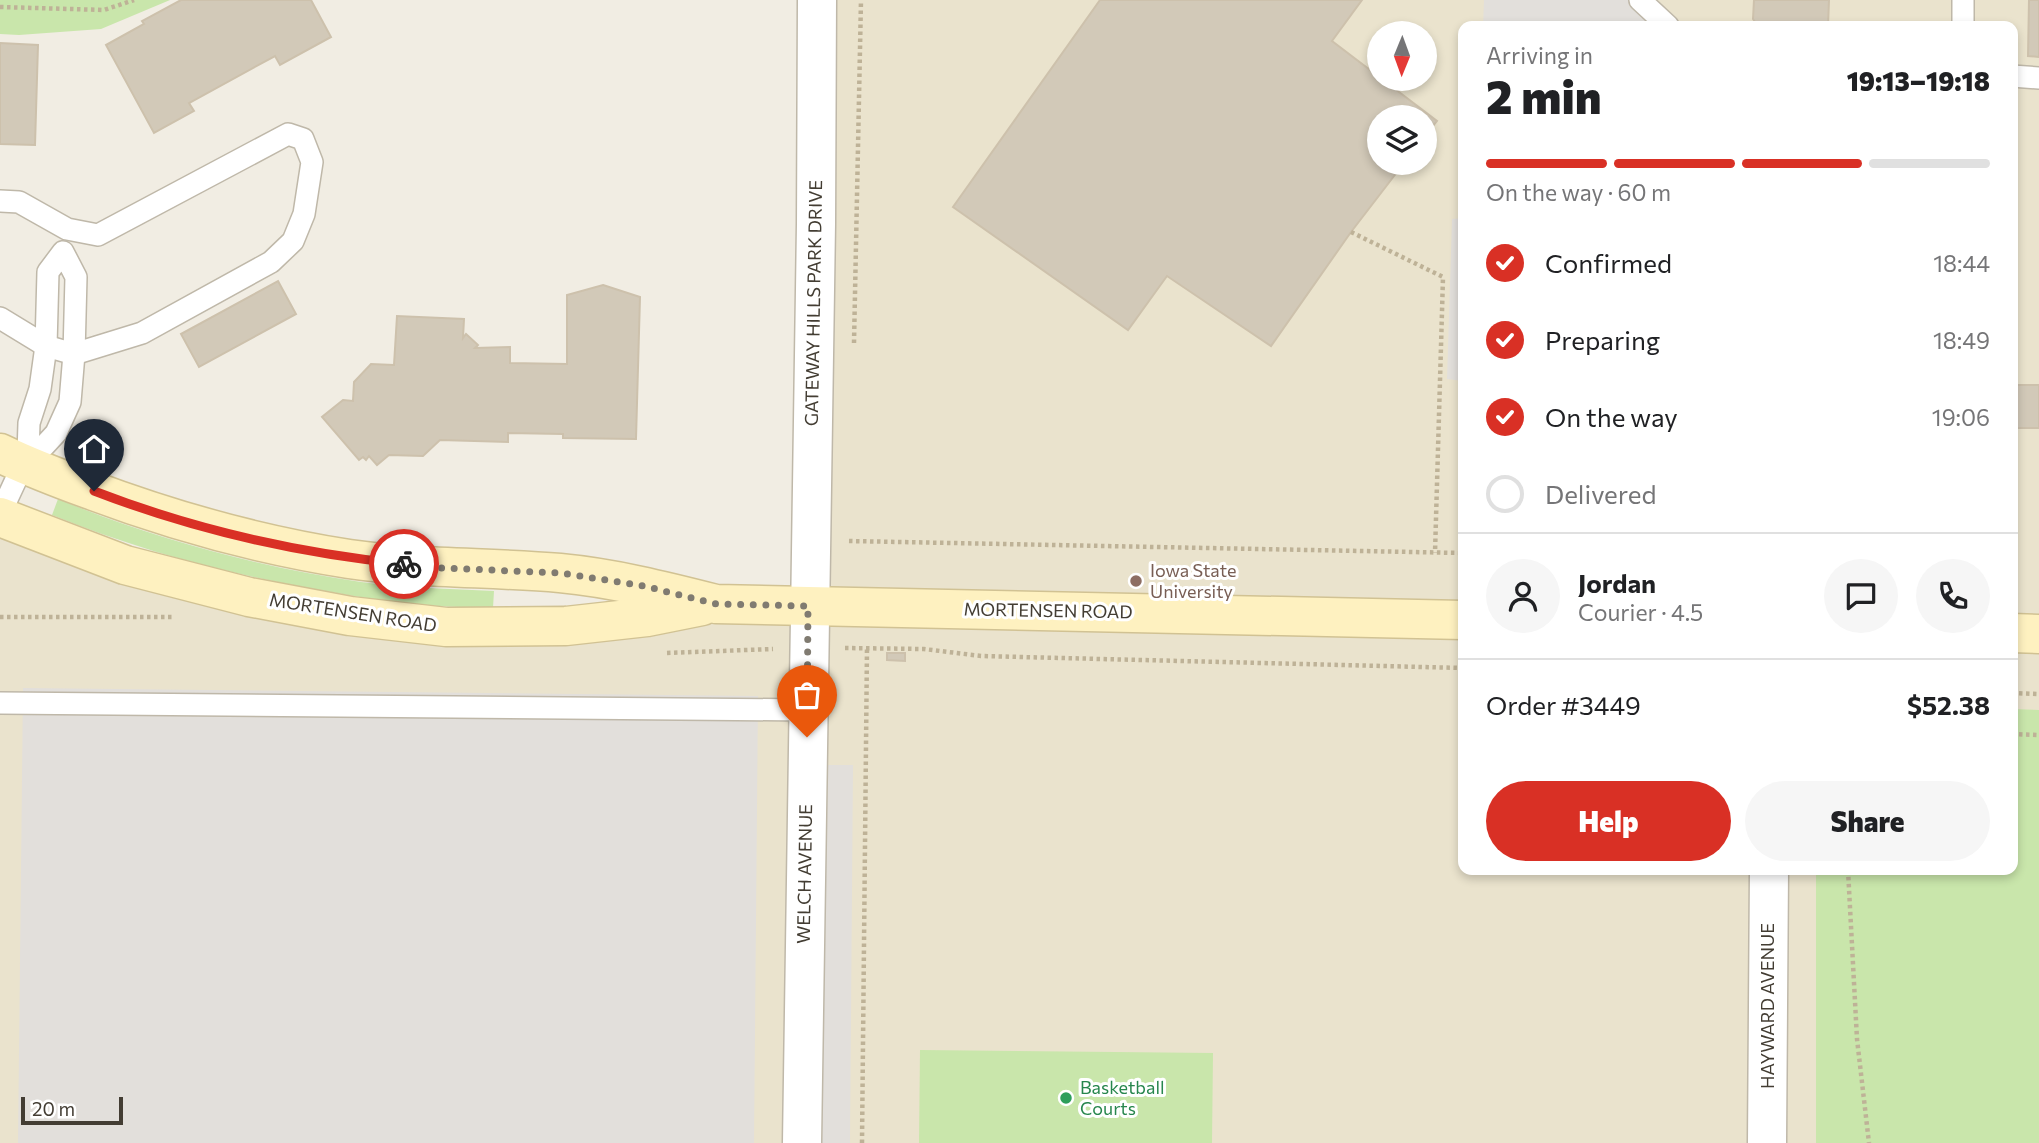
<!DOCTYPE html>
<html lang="en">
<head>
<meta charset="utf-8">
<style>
  :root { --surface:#fff; --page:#f6f6f6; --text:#202124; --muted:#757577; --line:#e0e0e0; --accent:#d93025 }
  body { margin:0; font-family:Commissioner,sans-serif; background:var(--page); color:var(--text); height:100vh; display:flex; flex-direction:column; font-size:26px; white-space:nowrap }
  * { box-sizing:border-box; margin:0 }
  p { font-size:23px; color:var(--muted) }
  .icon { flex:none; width:38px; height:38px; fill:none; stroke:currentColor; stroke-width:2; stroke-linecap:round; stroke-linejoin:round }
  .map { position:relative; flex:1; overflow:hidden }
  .panel { position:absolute; left:1458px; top:21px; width:560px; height:854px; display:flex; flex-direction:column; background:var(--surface); border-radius:14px; box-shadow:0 4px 10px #0003 }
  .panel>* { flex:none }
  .needle { width:46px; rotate:181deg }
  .controls { position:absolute; left:1367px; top:21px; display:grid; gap:14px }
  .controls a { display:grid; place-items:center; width:70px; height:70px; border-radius:50%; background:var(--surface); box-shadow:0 4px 10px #0003; font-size:35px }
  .scale { position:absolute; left:21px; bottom:18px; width:102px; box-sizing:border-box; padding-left:7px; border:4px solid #433d33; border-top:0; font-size:19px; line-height:24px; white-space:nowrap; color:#433d33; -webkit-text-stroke:5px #fff; paint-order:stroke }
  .pin { position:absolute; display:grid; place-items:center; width:60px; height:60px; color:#fff; margin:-72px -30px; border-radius:50% 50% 50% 0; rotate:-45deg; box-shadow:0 0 7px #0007 }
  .pin .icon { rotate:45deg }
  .courier { position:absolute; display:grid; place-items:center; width:70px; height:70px; margin:-35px; border:5px solid #d93025; border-radius:50%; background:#fff; color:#222; box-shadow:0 2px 9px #0007 }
  .head em { font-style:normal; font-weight:800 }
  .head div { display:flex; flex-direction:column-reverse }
  .head { display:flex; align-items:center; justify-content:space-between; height:119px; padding:0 28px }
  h1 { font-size:46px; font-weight:800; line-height:52px }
  .bar { display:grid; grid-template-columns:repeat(4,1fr); gap:10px 7px; align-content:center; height:84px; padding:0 28px }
  .bar i { height:9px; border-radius:5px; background:var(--line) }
  .bar .selected { background:var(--accent) }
  .bar p { grid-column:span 4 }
  .line { display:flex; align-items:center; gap:18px; padding:0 28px; border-top:2px solid var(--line) }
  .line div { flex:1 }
  .round { display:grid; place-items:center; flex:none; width:74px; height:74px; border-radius:37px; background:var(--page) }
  ol { padding:0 28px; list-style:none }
  li { display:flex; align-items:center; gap:21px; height:77px }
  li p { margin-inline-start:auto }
  li .icon { padding:7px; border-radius:50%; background:var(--accent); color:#fff; stroke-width:4 }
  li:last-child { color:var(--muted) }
  li i { width:38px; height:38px; border:4px solid var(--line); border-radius:50% }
  .action { display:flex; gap:14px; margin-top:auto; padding:14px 28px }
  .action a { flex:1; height:80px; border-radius:42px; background:var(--accent); color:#fff; font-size:28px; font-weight:800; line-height:80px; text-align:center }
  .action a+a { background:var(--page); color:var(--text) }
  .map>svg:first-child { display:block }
</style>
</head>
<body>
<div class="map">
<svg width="2039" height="1143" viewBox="0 0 2039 1143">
  <rect width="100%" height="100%" fill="#f1ede3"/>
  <path fill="#eae3cd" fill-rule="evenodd" d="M817,0h1222v1143h-2039v-626l350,99 458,-10zM1463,26h549v844h-549zM1379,33h45v46h-45zM1379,117h45v46h-45z"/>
  <g fill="#c9e6ab">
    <path d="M0,0h170l-69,29 -82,6 -19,-1z"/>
    <path d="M58,499c97,40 200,68 303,83 44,6 89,7 133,9l-1,17c-23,-1 -46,-1 -69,-3 -41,-3 -81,-11 -121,-18 -86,-16 -170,-39 -251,-72z"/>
    <path d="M2013,709l26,1v433h-223v-273h196z"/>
    <path d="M920,1050l293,3 -1,90h-293z"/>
  </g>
  <g fill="#e2dfdb">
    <path d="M1484,0h156l28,26h-185z"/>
    <path d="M1463,218v163l-16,-2 5,-160z"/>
    <path d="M23,688l735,8 -4,447h-736z"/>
    <path d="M812,765h41l-3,378h-41z"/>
  </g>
  <g fill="#d2c9b8" stroke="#cdc1ac" stroke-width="2">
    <path d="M181,0h130l20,37 -51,28 -5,-9 -86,47 5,8 -40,22 -48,-88 38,-21 -2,-3z"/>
    <path d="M1100,0h262l-30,41 105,80 -13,16v-20h-45v46h25l-53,69 -80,114 -104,-70 -39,54 -175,-123z"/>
    <path d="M1754,0h75l-1,26h-70l-5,-7z"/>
    <path d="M2029,0h10v57l-11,-1z"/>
    <path d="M0,43l38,2 -3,100 -35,-1z"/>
    <path d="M278,281l18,33 -97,53 -18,-33z"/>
    <path d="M603,285l37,12 -4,142 -73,-1v-4l-55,-1v9l-68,-2 -17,16 -34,-1 -12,10 -8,-9 -3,4 -3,-3 -4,3 -37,-43 21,-17 10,1 1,-19 17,-18 23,1 3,-49 67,3 -1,19 3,-4 12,11 -3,3 35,-1v16l57,1v-69z"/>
    <rect x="2012" y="385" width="27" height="43"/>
    <path d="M887,653h18v8l-18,-1z"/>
  </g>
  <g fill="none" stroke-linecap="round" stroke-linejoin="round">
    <g stroke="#bfb8a9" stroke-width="24">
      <g id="lane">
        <path d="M1640,0l28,26"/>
        <path d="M1963,0v26"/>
        <path d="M2012,76l27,2"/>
        <path d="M0,201l19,1 48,27 31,6 190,-101 15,5 9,23 -8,52 -11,27 -22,21 -129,71 -68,21 -28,-8 -46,-28"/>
        <path d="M0,514l28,-60 1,-31 11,-34 6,-43 2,-74 15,-20 13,25 -2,77 -4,48 -14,31 -12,13 -16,8"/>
        <path d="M0,703l807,7"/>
      </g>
    </g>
    <g stroke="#bfb8a9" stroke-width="41">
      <g id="street">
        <path d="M802,1143l14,-919 1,-224"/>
        <path d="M1767,1143l2,-273"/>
      </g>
    </g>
    <g stroke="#d1c293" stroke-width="41">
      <g id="secondary">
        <path d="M0,453c29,14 58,25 88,36 85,32 171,56 261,70 70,10 141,8 211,14 53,5 105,18 156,31l747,16"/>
        <path d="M0,517l125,48 124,32 101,19 96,11 120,-1 81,-9 55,-11"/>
        <path d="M2012,633l27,1"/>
      </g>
    </g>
    <g stroke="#beb297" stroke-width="4.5" stroke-dasharray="3.5 3.5" stroke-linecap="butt">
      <path d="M0,7l104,3 30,-10"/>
      <path d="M1351,232l92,45 -8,276"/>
      <path d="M854,343l7,-343"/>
      <path d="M849,541l614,12"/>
      <path d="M0,617h173"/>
      <path d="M845,648l79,1 57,7 482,12"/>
      <path d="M667,653l106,-4"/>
      <path d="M2012,693l27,1"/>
      <path d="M2012,734l27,1"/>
      <path d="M1848,870l9,169 12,104"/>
      <path d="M862,1143l5,-496"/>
    </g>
    <use href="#lane" stroke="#fff" stroke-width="21"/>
    <use href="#street" stroke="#fff" stroke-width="38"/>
    <use href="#secondary" stroke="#fef1c0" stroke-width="38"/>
  </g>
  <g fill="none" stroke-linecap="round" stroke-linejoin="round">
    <path stroke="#807b71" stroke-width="7" stroke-dasharray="0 12.6" d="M404,564l37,4 120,5 83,13 72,18 92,2 -1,131"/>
    <path stroke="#d93025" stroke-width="9" d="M94,491c101,39 202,62 310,73"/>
  </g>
  <circle fill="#8d6e63" stroke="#fff" stroke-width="2.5" cx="1136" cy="581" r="7"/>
  <circle fill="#2e9e5b" stroke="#fff" stroke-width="2.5" cx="1066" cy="1098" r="7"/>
  <g text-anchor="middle" stroke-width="6" stroke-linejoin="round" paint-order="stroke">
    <g font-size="18" fill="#433d33" stroke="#fff">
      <text transform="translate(814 303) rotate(-89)" y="6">GATEWAY HILLS PARK DRIVE</text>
      <text transform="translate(1048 611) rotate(1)" y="6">MORTENSEN ROAD</text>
      <text transform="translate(353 613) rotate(9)" y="6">MORTENSEN ROAD</text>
      <text transform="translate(805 874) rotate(-89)" y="6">WELCH AVENUE</text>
      <text transform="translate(1768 1006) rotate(-90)" y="6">HAYWARD AVENUE</text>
    </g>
    <g font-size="18" fill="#785e54" stroke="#fff" text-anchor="start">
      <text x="1150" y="577">Iowa State<tspan x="1150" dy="21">University</tspan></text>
    </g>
    <g font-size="18" fill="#27864d" stroke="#fff" text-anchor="start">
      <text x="1080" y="1094">Basketball<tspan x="1080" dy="21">Courts</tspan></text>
    </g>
  </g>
</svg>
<div class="controls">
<a><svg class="needle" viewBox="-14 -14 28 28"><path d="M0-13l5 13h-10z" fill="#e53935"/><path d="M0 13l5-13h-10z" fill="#757577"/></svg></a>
<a><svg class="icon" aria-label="layers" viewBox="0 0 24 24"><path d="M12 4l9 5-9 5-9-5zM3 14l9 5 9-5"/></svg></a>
</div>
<div class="scale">20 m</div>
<div class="pin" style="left:807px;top:737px;background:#ea580c"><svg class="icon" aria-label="bag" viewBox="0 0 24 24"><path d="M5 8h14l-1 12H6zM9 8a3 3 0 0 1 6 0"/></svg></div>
<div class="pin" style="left:94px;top:491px;background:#1f2937"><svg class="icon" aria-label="home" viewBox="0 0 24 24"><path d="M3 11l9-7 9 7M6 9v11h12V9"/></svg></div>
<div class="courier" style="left:404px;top:564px"><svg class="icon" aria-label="bike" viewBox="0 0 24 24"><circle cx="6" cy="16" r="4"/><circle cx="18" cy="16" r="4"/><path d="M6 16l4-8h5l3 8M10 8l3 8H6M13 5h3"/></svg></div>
<section class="panel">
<div class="head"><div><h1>2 min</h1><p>Arriving in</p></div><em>19:13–19:18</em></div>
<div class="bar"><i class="selected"></i><i class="selected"></i><i class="selected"></i><i></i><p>On the way · 60 m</p></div>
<ol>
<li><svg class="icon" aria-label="check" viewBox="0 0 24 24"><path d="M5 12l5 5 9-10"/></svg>Confirmed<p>18:44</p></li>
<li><svg class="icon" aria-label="check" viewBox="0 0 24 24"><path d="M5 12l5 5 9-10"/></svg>Preparing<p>18:49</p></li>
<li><svg class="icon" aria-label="check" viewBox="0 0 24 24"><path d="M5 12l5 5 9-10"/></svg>On the way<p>19:06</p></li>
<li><i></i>Delivered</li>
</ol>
<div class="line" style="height:126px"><a class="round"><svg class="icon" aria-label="person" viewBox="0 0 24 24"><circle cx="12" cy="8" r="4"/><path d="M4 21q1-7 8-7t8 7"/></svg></a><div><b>Jordan</b><p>Courier · 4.5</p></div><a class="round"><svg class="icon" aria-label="chat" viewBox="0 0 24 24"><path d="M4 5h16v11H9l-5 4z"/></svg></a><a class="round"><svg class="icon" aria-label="phone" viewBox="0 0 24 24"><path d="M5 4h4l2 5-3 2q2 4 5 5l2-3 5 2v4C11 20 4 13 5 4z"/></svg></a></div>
<div class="line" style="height:91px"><div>Order #3449</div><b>$52.38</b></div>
<div class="action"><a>Help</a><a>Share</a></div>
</section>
</div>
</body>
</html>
